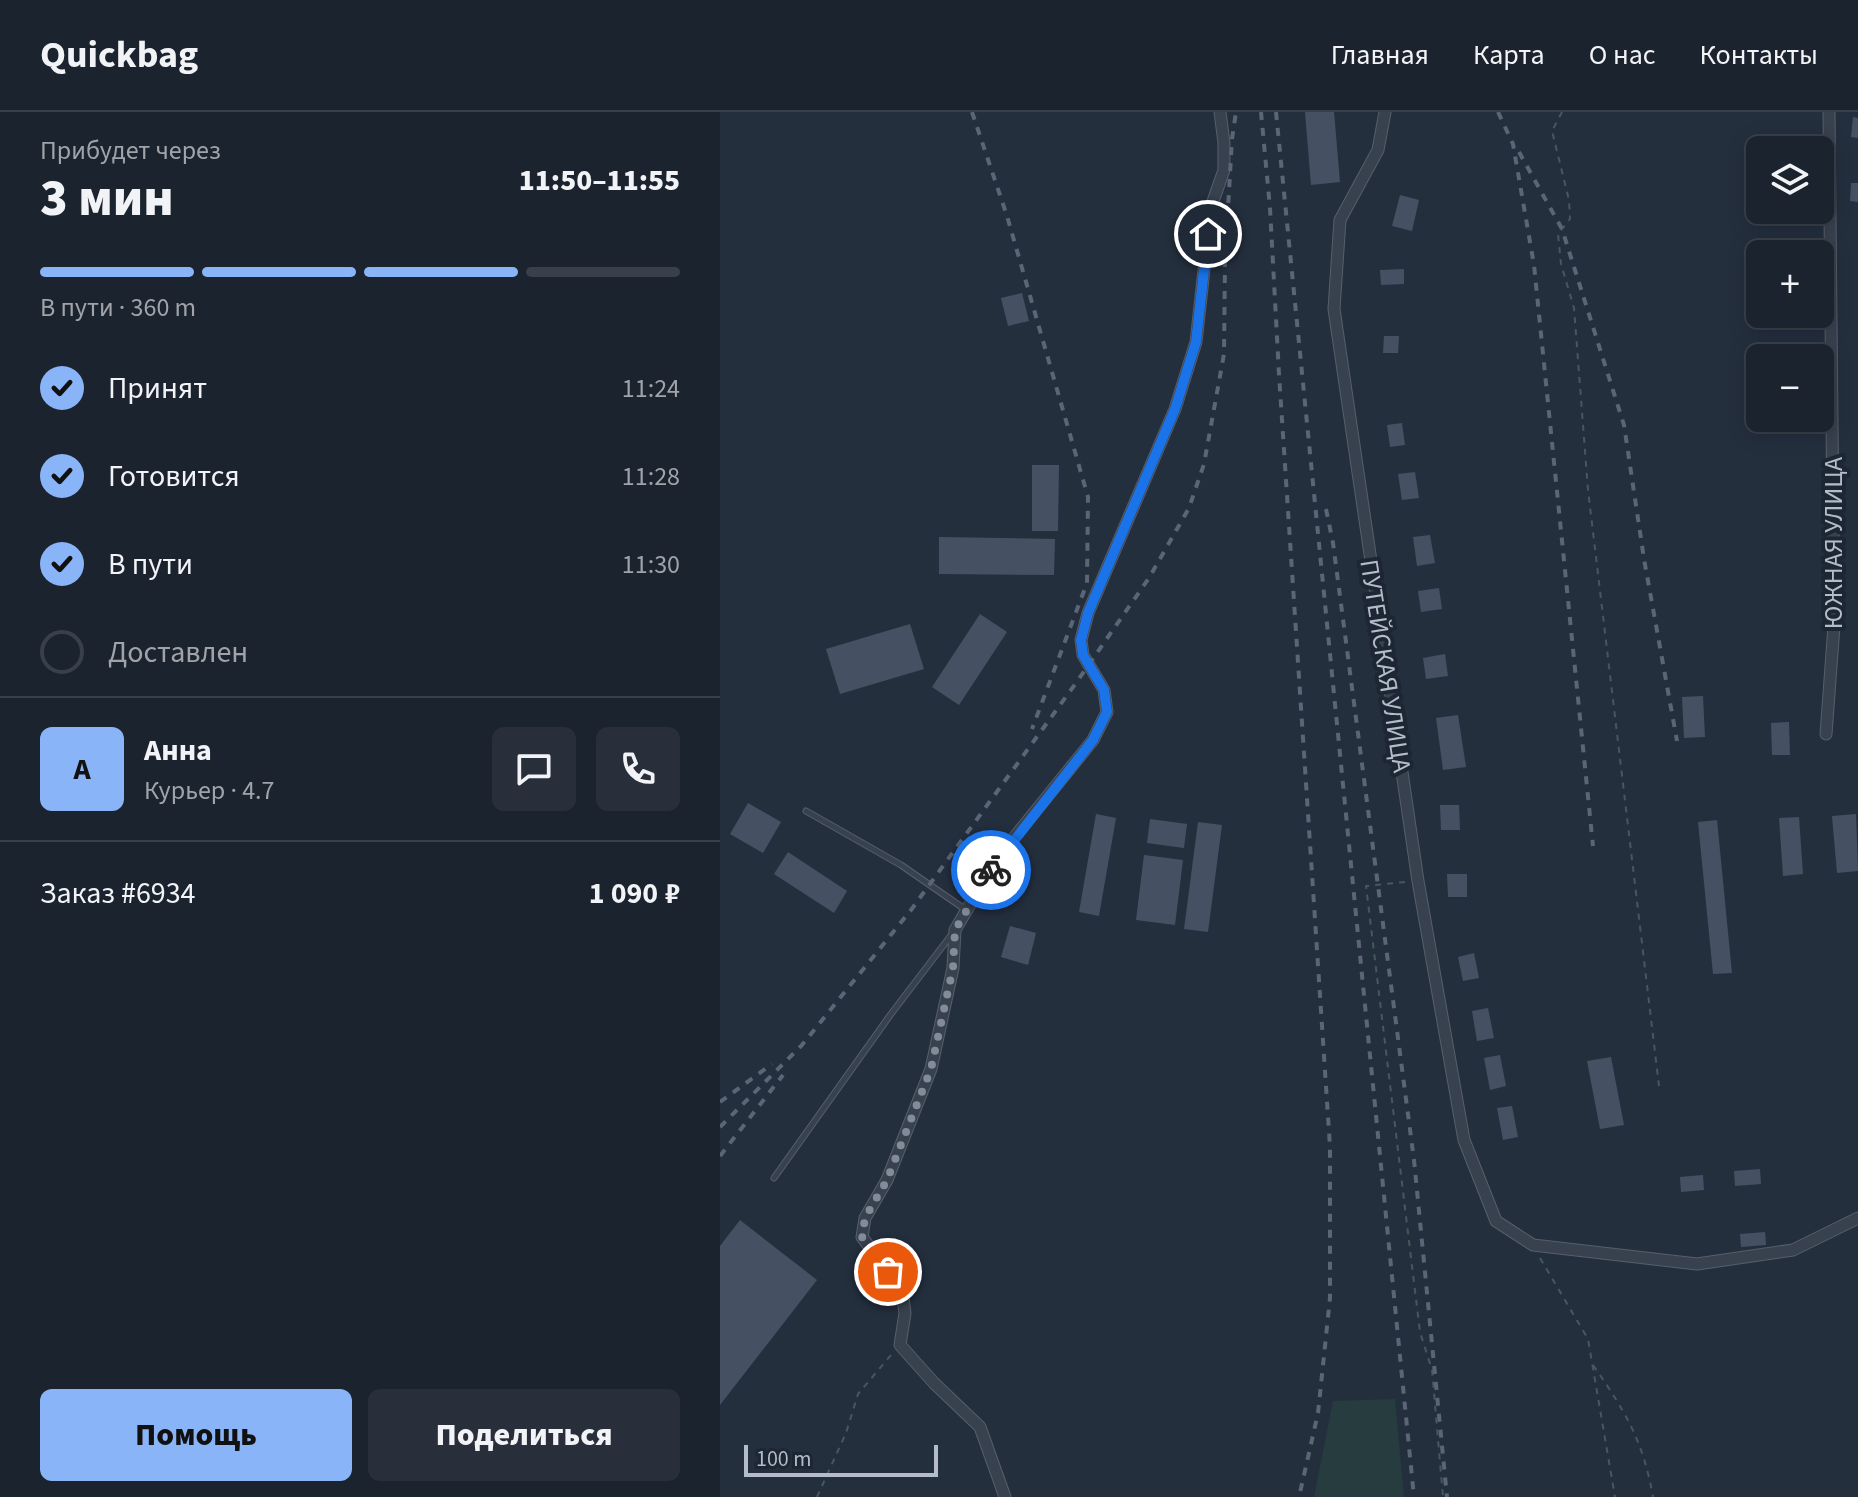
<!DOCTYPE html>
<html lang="ru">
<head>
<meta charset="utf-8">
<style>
  :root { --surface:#1b232e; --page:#282f3a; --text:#f1f3f6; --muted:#a0a4aa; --line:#39404a; --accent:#8ab4f8 }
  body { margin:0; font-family:"Source Sans 3",sans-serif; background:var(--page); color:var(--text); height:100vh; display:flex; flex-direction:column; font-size:30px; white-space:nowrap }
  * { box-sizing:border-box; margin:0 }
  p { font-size:26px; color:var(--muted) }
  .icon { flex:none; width:44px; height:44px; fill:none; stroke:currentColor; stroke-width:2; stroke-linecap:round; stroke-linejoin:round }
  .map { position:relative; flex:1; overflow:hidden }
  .drawer { display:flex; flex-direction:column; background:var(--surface); width:720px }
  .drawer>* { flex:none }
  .controls { position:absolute; left:1026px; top:24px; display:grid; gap:16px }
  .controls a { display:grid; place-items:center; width:88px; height:88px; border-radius:12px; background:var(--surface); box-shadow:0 4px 20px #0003,0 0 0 2px var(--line); font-size:40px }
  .scale { position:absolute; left:24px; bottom:20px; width:194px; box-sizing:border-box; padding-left:8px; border:4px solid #b4bcc9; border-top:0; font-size:22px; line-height:28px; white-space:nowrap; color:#b4bcc9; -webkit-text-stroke:6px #1d2633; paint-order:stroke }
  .pin { position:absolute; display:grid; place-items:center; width:68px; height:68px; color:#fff; margin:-34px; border:4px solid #fff; border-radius:50%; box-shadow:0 2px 8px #0007 }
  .courier { position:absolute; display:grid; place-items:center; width:80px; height:80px; margin:-40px; border:6px solid #1a73e8; border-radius:50%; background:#fff; color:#222; box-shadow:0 2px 10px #0007 }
  .head em { font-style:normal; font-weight:800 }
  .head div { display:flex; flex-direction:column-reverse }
  .head { display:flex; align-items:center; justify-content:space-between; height:136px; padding:0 40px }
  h1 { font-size:52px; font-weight:800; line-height:60px }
  .bar { display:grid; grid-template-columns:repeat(4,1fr); gap:12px 8px; align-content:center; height:96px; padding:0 40px }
  .bar i { height:10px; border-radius:6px; background:var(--line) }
  .bar .active { background:var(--accent) }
  .bar p { grid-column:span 4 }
  .line { display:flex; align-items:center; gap:20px; padding:0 40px; border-top:2px solid var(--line) }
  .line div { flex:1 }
  .round { display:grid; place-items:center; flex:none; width:84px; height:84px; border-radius:12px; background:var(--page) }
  ol { padding:0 40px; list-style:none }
  li { display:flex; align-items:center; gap:24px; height:88px }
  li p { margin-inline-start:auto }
  li .icon { padding:8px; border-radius:50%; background:var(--accent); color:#111; stroke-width:4 }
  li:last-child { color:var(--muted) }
  li i { width:44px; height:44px; border:4px solid var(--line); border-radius:50% }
  .button { display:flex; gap:16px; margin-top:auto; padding:16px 40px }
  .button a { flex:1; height:92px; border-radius:12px; background:var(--accent); color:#111; font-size:32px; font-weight:800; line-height:92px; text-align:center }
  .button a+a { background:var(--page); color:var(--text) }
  header { display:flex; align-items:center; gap:48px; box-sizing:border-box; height:112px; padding:0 40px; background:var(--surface); border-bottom:2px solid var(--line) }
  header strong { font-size:38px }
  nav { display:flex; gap:44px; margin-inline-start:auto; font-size:28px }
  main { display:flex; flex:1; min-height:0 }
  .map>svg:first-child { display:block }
</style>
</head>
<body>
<header>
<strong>Quickbag</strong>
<nav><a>Главная</a><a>Карта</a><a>О нас</a><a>Контакты</a></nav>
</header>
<main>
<section class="drawer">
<div class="head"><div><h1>3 мин</h1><p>Прибудет через</p></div><em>11:50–11:55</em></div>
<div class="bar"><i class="active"></i><i class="active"></i><i class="active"></i><i></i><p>В пути · 360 m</p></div>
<ol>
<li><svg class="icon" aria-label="check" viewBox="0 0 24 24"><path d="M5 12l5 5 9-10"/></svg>Принят<p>11:24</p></li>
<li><svg class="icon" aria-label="check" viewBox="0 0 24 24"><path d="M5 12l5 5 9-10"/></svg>Готовится<p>11:28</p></li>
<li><svg class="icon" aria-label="check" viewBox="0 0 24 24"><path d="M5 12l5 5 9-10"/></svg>В пути<p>11:30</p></li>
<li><i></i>Доставлен</li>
</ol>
<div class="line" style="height:144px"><b class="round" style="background:var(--accent);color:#111">А</b><div><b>Анна</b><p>Курьер · 4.7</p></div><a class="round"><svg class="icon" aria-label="chat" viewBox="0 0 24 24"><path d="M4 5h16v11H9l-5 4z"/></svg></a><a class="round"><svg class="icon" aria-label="phone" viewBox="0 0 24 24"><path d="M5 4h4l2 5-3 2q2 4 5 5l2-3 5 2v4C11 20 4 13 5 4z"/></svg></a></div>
<div class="line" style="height:104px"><div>Заказ #6934</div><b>1 090 ₽</b></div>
<div class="button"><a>Помощь</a><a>Поделиться</a></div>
</section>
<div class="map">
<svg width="1138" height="1385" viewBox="0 0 1138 1385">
  <rect width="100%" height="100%" fill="#242f3e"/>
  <path fill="#263c3f" d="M675,1287l9,98h-90l19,-96z"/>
  <g fill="#455162">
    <path d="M585,0h29l6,70 -29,3z"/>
    <path d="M1133,5l5,1v20l-7,-1z"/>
    <path d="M1131,71h7v19l-8,-1z"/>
    <path d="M680,83l19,5 -7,31 -20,-5z"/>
    <path d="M684,157v15l-23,1 -1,-15z"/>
    <path d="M302,181l7,28 -21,5 -7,-28z"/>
    <path d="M664,224h15l-1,17h-15z"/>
    <path d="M682,311l3,22 -15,2 -3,-22z"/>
    <path d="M312,353h27l-1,66h-26z"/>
    <path d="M695,360l4,26 -17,2 -4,-26z"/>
    <path d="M710,423l5,28 -18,3 -4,-29z"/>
    <path d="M219,425l116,2 -1,36 -115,-1z"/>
    <path d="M719,476l3,21 -21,3 -3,-21z"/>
    <path d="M260,502l27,18 -48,73 -27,-18z"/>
    <path d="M190,512l14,45 -84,25 -14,-45z"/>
    <path d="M725,542l3,22 -22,3 -3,-21z"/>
    <path d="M983,584l2,41 -21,1 -2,-41z"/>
    <path d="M738,603l8,52 -23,3 -7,-52z"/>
    <path d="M1069,610l1,33h-18l-1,-32z"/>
    <path d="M28,691l33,19 -18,31 -33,-19z"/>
    <path d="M720,693h19l1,25h-19z"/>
    <path d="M376,702l20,4 -17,98 -20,-4z"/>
    <path d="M1136,702l2,57 -21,2 -5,-57z"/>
    <path d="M1079,705l4,57 -20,2 -4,-58z"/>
    <path d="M430,707l37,5 -3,24 -37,-5z"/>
    <path d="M997,708l15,153 -19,1 -15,-152z"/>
    <path d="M478,710l24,3 -14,107 -24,-3z"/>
    <path d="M68,740l59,39 -13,22 -60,-39z"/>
    <path d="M424,743l39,5 -8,65 -39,-5z"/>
    <path d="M727,762h20v23h-19z"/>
    <path d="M290,814l26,7 -8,32 -27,-8z"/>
    <path d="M754,841l5,25 -16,3 -5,-24z"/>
    <path d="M768,896l6,30 -17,3 -5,-30z"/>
    <path d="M780,943l6,31 -16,4 -6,-32z"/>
    <path d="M891,945l13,68 -24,4 -13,-68z"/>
    <path d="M792,994l6,31 -15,3 -6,-32z"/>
    <path d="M1040,1057l1,15 -26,2 -1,-15z"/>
    <path d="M983,1063l1,15 -23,2 -1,-15z"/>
    <path d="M20,1108l77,60 -97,125v-159z"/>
    <path d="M1045,1120l1,13 -25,2 -1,-13z"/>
  </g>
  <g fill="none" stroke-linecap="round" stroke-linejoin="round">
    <g stroke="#565f6c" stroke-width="7">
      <g id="service">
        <path d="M86,699l95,54 65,45"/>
        <path d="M54,1066l117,-164 61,-80"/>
      </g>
    </g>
    <g stroke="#565f6c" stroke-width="13">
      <g id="minor">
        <path d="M665,0l-7,38 -38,70 -6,89 84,572 46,259 32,81 37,24 164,19 96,-14 65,-32"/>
        <path d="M1106,622l8,-108 -5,-514"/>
        <path d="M285,1385l-25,-70 -46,-44 -34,-38 5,-32 -3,-23 -40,-53 3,-19 22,-38 44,-111 22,-101 2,-38 41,-70 97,-120 14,-28 -3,-22 -21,-35 -2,-15 7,-27 87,-204 21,-67 15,-135 13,-37v-27l-4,-31"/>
      </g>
    </g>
    <g stroke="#44595c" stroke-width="2" stroke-dasharray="6 6" stroke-linecap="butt">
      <path d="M842,0l-10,19 17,69 1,19 -12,15 3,30 13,44 14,182 71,596"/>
      <path d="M685,770l-39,4 54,446 12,38 11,127"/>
      <path d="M820,1146l48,81 27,158"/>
      <path d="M873,1253c32,46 50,75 60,132"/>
      <path d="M97,1385l29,-64 12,-39 33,-39"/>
    </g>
    <use href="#service" stroke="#38414e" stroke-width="5"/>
    <use href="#minor" stroke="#38414e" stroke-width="11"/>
    <g stroke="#5a6575" stroke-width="4" stroke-dasharray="8 8" stroke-linecap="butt">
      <path d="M252,0l35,104 81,281 -1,86 -55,146"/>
      <path d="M541,0l9,96 9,166 51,773v151l-12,115 -19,84"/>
      <path d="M556,0l138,1385"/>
      <path d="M778,0l15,32 21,121 59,581"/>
      <path d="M799,40l43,77 62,196 20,134 33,182"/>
      <path d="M606,397l7,34 81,617 33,337"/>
      <path d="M0,990l52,-38"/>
      <path d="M0,1015l82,-82 109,-135 165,-227 73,-105 40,-70 15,-44 20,-110 1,-93 7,-122 4,-27"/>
      <path d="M0,1044l63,-81"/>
    </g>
  </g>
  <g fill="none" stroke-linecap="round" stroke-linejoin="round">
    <path stroke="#828b98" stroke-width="8" stroke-dasharray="0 14.4" d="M168,1160l-26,-35 3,-19 22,-38 44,-111 22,-101 2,-38 36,-60"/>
    <path stroke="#1a73e8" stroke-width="10" d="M271,758l102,-130 14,-28 -3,-22 -21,-35 -2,-15 7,-27 87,-204 21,-67 12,-108"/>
  </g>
  <g text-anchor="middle" stroke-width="8" stroke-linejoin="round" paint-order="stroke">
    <g font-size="26" fill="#b4bcc9" stroke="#1d2633">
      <text transform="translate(1113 431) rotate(-90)" y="9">ЮЖНАЯ УЛИЦА</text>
      <text transform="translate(666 554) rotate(81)" y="9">ПУТЕЙСКАЯ УЛИЦА</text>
    </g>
  </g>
</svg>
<div class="controls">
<a><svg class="icon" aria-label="layers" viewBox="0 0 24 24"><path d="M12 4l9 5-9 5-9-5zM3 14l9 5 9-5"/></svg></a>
<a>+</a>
<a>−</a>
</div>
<div class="scale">100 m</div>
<div class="pin" style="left:168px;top:1160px;background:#ea580c"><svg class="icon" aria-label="bag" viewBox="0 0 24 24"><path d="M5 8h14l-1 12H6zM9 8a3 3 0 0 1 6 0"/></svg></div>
<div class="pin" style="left:488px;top:122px;background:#1f2937"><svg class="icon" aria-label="home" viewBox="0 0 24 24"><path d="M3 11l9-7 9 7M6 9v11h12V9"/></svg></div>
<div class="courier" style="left:271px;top:758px"><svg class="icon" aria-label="bike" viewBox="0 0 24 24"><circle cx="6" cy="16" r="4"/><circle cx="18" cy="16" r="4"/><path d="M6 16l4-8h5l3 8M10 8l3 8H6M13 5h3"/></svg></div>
</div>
</main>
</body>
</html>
